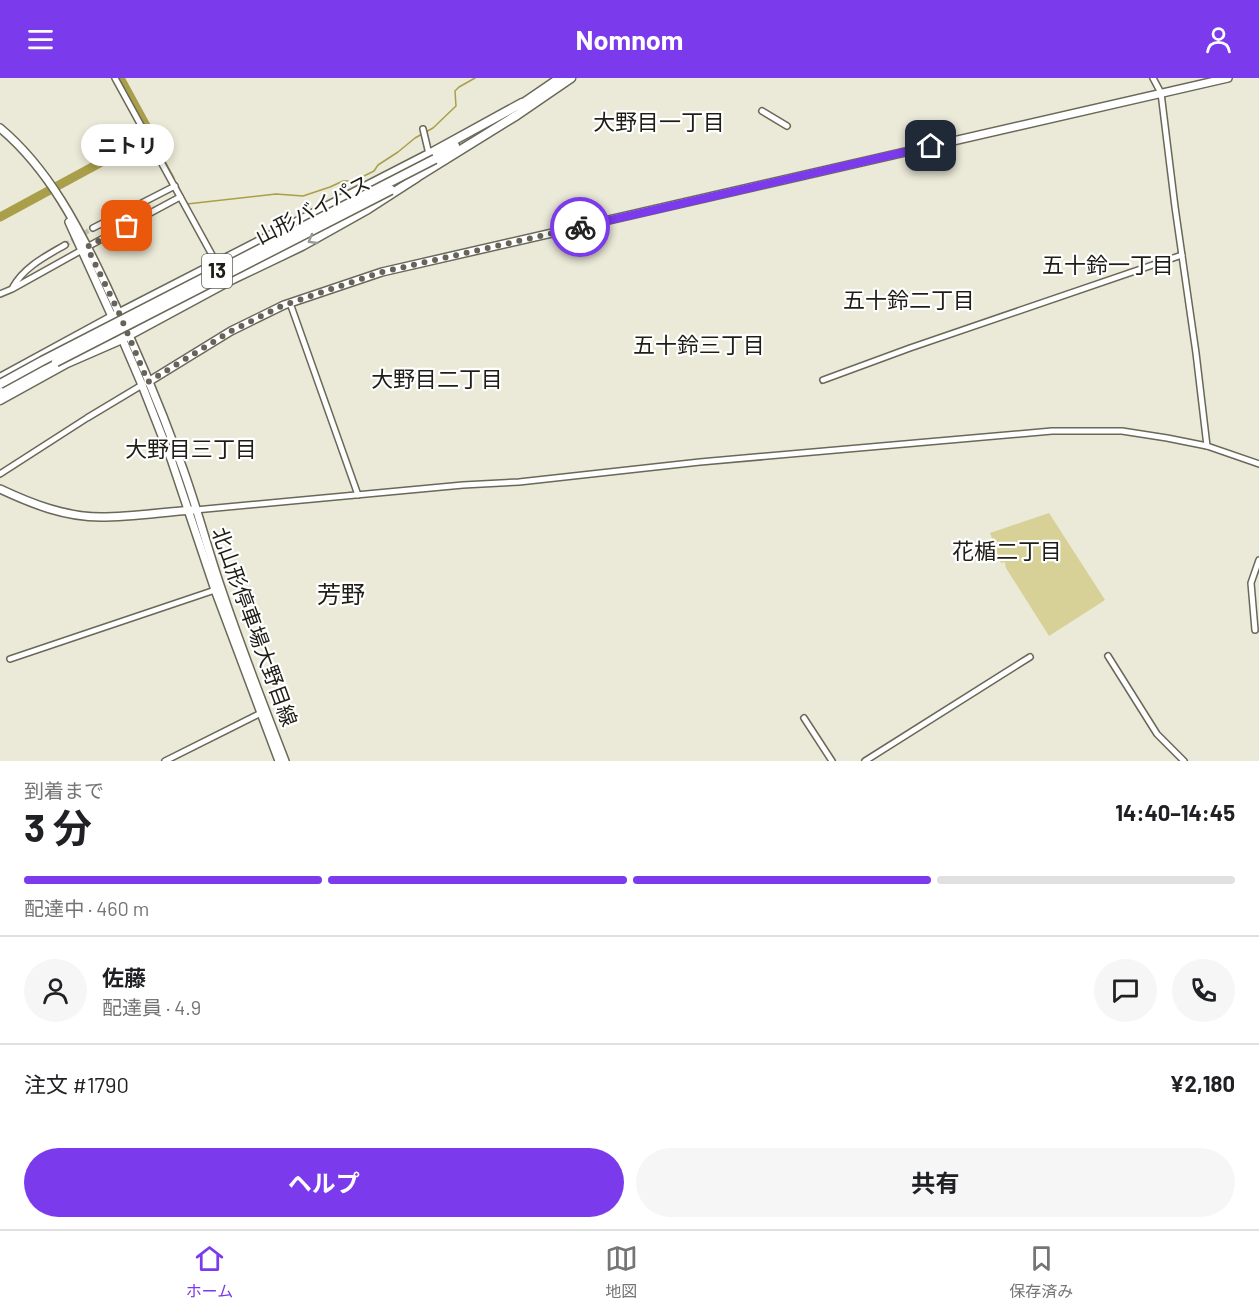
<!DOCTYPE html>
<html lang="ja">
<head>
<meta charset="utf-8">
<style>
  :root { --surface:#fff; --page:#f6f6f6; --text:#202124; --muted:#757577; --line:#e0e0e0; --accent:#7c3aed }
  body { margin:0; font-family:Barlow,"Noto Sans JP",sans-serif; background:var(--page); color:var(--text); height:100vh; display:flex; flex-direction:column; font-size:22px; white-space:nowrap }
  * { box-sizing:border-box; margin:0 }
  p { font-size:20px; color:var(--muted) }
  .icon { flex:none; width:33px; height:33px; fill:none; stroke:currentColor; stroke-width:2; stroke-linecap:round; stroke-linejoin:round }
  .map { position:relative; height:683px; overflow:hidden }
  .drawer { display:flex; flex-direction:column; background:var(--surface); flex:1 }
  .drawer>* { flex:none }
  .pin { position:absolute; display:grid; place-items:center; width:51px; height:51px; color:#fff; margin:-26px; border-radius:12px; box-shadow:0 3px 9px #0006 }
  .courier { position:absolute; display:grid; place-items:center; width:60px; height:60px; margin:-30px; border:4px solid #7c3aed; border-radius:50%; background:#fff; color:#222; box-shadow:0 2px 8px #0007 }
  .bubble { position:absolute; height:42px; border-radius:21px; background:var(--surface); box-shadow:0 3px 9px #0003; font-size:20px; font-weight:700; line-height:42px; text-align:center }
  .head em { font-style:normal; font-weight:700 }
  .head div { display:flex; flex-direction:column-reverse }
  .head { display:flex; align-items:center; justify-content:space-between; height:102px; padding:0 24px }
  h1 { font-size:39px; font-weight:700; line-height:45px }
  .bar { display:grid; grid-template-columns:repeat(4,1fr); gap:9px 6px; align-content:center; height:72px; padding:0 24px }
  .bar i { height:8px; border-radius:4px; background:var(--line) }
  .bar .current { background:var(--accent) }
  .bar p { grid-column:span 4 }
  .line { display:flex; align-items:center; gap:15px; padding:0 24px; border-top:2px solid var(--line) }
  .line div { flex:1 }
  .round { display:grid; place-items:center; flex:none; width:63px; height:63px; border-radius:32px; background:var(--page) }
  .action { display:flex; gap:12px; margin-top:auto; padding:12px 24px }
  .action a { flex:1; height:69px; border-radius:36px; background:var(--accent); color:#fff; font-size:24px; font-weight:700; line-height:69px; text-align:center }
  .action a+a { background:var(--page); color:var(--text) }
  header { display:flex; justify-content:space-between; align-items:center; height:78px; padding:0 24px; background:var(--accent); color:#fff; font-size:27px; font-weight:700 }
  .tab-bar { display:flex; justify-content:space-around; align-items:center; height:84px; border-top:2px solid var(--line); background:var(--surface); font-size:16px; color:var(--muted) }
  .tab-bar a { display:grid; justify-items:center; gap:3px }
  .tab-bar .current { color:var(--accent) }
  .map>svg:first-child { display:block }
</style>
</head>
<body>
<header><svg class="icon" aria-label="menu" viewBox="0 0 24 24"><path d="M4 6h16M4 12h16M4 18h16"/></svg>Nomnom<svg class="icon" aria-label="person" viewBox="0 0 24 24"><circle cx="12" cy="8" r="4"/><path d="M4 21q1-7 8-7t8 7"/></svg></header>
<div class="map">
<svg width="1259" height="683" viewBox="0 0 1259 683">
  <rect width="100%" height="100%" fill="#ebe9d7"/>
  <path fill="#d7d097" d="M1049,435l56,87 -56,36 -43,-68 -1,-6 -4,1 -11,-30z"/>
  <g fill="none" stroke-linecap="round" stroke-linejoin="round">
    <g stroke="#a99f4a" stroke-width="1.5">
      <path d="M151,57l23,43"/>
      <path d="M178,108l9,18 89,-10 27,2 27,-9 13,-6h11l20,-10 4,-6 20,-13 17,-14 18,-10 23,-22 -1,-15 4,-4 16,-9"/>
    </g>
    <g stroke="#a99f4a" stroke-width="9">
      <path d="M120,0l31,57"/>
      <path d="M0,139l144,-78"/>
    </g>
    <path stroke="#c2c0b0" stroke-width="5" stroke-dasharray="5 2.5" stroke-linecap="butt" d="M65,167l28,-17"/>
    <g stroke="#6a6858" stroke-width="8">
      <g id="minor">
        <path d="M115,0l102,186"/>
        <path d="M1153,0l8,15 14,114 21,146 11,93"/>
        <path d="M762,33l25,15"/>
        <path d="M423,51l6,25"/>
        <path d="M93,150l82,-42"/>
        <path d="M87,169l93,-50"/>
        <path d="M13,209c11,-20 33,-31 52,-42"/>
        <path d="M0,216l12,-5 70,-39"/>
        <path d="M290,225l68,192"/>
        <path d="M823,302l87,-32 272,-93"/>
        <path d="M0,396l87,-56 55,-33"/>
        <path d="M195,432l268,-25 56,-3 181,-20 352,-31h70l45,7 40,8 52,18"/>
        <path d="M1255,552l-4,-47 8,-23"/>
        <path d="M1108,578l49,78 27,27"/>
        <path d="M10,581l205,-69"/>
        <path d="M804,640l28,43"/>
        <path d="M165,683l96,-48"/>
        <path d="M865,683l165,-104"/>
      </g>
    </g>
    <g stroke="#6a6858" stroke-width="10">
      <g id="major">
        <path d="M0,50c49,41 79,100 106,157 27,57 52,116 74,176 16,42 27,87 42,130 19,57 41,113 63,170"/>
        <path d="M69,144l45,99"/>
        <path d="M121,258l21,49 29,74 44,131 64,171"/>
        <path d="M148,304l83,-51 53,-26 98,-33 846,-194"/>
        <path d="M0,411c32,15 65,28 101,28 31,0 62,-5 92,-7"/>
      </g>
    </g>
    <g stroke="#6a6858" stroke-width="11">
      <g id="highway">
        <path d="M519,28l41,-28"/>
        <path d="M435,81l20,-13"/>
        <path d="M412,102l105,-65 54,-37"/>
        <path d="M0,300l112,-61 317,-163 93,-51"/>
        <path d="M0,315l56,-31"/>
        <path d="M0,322l67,-37 55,-24 111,-60 69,-33 66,-37 48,-31"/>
      </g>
    </g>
    <use href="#minor" stroke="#fff" stroke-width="5"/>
    <use href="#major" stroke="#fff" stroke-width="7"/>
    <use href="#highway" stroke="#fff" stroke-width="8"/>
    <g stroke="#6a6858" stroke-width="11" stroke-linecap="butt">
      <g id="highway-bridge">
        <path d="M56,284l335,-172"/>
        <path d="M0,306l42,-23 393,-202"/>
      </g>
    </g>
    <use href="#highway-bridge" stroke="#fff" stroke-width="8"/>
  </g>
  <defs><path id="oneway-chevron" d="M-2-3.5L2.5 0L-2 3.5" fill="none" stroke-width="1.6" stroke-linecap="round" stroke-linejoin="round" transform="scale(1.5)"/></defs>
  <use stroke="#9a9996" href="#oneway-chevron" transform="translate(312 162) rotate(150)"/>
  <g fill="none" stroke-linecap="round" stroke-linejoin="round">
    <path stroke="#66645a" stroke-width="6" stroke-dasharray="0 10.8" d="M127,148l-40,21 32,66 29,69 83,-51 53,-26 98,-33 198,-45"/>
    <path stroke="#7c3aed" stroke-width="8" d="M580,149l351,-81"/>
  </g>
  <g text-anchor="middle" stroke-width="4.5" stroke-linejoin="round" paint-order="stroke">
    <rect fill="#fff" stroke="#62615c" stroke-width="1.5" x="202" y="176" width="30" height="34" rx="4.5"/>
    <g font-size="20" font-weight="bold" fill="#1e1d16">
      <text x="217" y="200">13</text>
    </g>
    <g font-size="21" fill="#1e1d16" stroke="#fff">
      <text transform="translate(313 132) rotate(-27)" y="7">山形バイパス</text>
      <text transform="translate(254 549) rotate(70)" y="7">北山形停車場大野目線</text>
    </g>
    <g font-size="22" fill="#1e1d16" stroke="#fff">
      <text x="659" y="52">大野目一丁目</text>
      <text x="1108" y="195">五十鈴一丁目</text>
      <text x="909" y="230">五十鈴二丁目</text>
      <text x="699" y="275">五十鈴三丁目</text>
      <text x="437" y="309">大野目二丁目</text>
      <text x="191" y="379">大野目三丁目</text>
      <text x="1007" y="481">花楯二丁目</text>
    </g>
    <g font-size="24" fill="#1e1d16" stroke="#fff">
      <text x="341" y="525">芳野</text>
    </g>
  </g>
</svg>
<div class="pin" style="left:127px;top:148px;background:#ea580c"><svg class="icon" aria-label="bag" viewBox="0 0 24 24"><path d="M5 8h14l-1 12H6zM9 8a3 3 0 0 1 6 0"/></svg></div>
<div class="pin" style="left:931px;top:68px;background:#1f2937"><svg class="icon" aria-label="home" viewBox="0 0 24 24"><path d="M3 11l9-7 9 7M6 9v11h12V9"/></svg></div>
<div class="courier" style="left:580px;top:149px"><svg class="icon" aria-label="bike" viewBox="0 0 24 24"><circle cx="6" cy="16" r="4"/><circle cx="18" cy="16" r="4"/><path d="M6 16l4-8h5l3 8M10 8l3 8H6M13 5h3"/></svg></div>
<div class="bubble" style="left:81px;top:46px;width:93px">ニトリ</div>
</div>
<section class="drawer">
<div class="head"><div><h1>3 分</h1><p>到着まで</p></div><em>14:40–14:45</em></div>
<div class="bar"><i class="current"></i><i class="current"></i><i class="current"></i><i></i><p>配達中 · 460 m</p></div>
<div class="line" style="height:108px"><a class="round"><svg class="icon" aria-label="person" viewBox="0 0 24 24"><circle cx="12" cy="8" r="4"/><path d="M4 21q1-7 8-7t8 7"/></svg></a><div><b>佐藤</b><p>配達員 · 4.9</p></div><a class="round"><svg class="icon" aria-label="chat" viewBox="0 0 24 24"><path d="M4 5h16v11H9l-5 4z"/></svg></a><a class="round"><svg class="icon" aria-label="phone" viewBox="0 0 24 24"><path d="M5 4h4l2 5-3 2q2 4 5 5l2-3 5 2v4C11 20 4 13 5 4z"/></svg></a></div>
<div class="line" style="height:78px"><div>注文 #1790</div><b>¥2,180</b></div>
<div class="action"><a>ヘルプ</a><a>共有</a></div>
</section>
<nav class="tab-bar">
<a class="current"><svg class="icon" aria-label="home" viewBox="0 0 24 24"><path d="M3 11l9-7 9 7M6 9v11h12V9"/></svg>ホーム</a>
<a><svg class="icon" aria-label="map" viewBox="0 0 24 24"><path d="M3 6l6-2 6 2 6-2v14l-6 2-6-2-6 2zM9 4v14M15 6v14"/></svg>地図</a>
<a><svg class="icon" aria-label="saved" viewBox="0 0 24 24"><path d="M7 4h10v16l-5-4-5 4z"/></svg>保存済み</a>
</nav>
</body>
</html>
